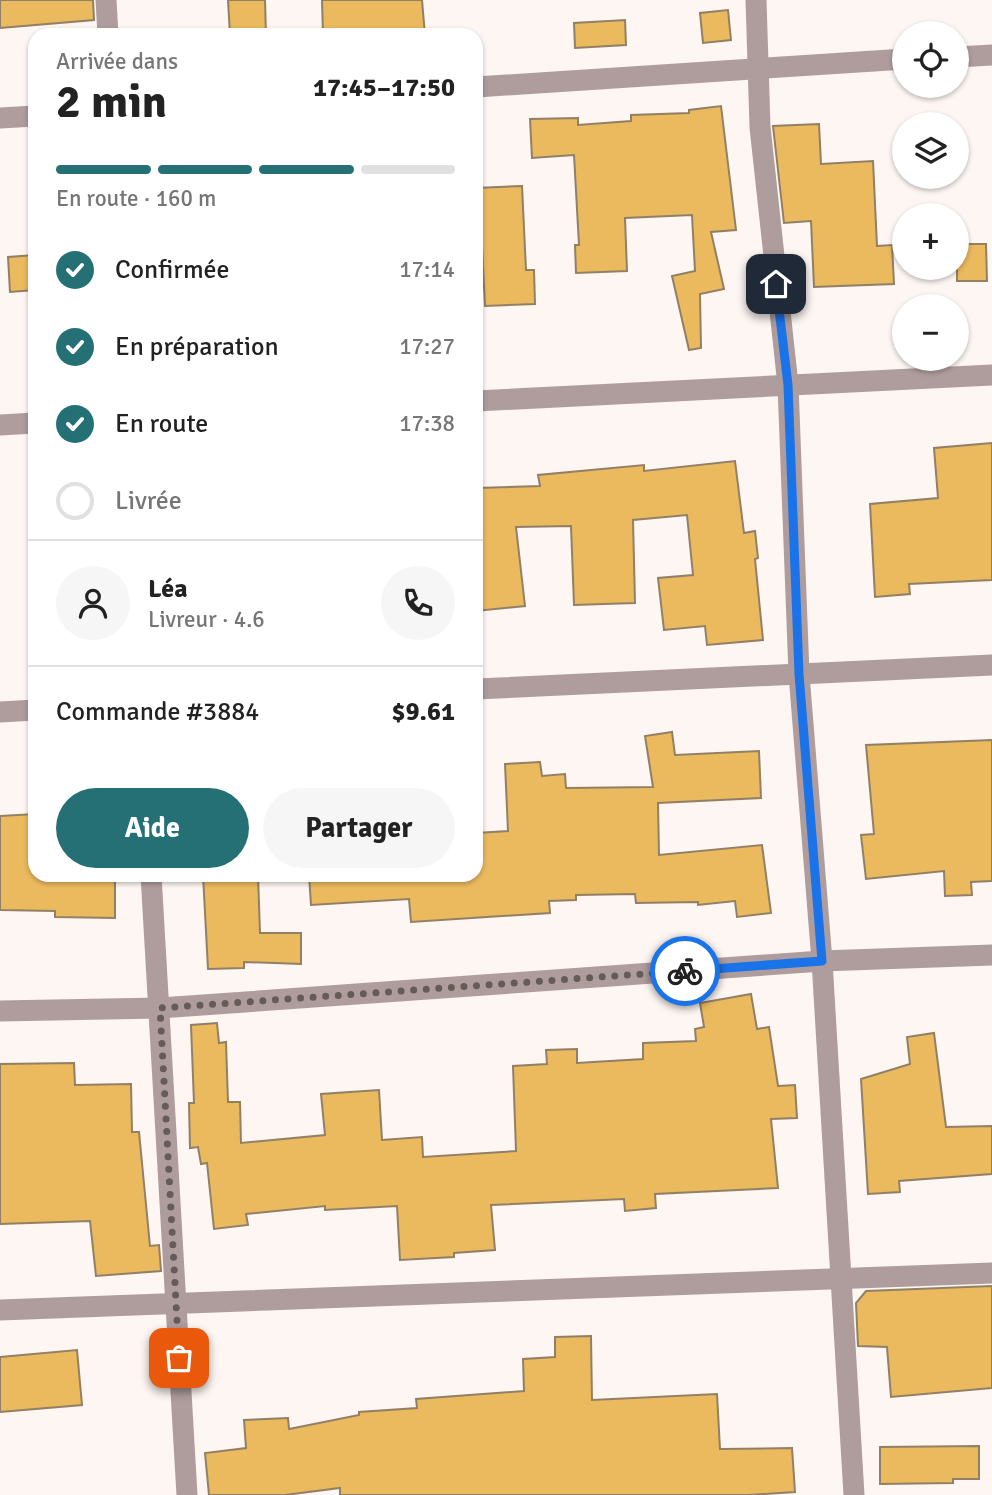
<!DOCTYPE html>
<html lang="fr">
<head>
<meta charset="utf-8">
<style>
  :root { --surface:#fff; --page:#f6f6f6; --text:#222; --muted:#767676; --line:#e0e0e0; --accent:#257075 }
  body { margin:0; font-family:Signika,sans-serif; background:var(--page); color:var(--text); height:100vh; display:flex; flex-direction:column; font-size:26px; white-space:nowrap }
  * { box-sizing:border-box; margin:0 }
  p { font-size:23px; color:var(--muted) }
  .icon { flex:none; width:38px; height:38px; fill:none; stroke:currentColor; stroke-width:2; stroke-linecap:round; stroke-linejoin:round }
  .map { position:relative; flex:1; overflow:hidden }
  .side { position:absolute; left:28px; top:28px; width:455px; height:854px; display:flex; flex-direction:column; background:var(--surface); border-radius:21px; box-shadow:0 2px 5px #0004 }
  .side>* { flex:none }
  .tools { position:absolute; left:892px; top:21px; display:grid; gap:14px }
  .tools a { display:grid; place-items:center; width:77px; height:77px; border-radius:50%; background:var(--surface); box-shadow:0 2px 5px #0004; font-size:35px }
  .pin { position:absolute; display:grid; place-items:center; width:60px; height:60px; color:#fff; margin:-30px; border-radius:14px; box-shadow:0 4px 10px #0006 }
  .courier { position:absolute; display:grid; place-items:center; width:70px; height:70px; margin:-35px; border:5px solid #1a73e8; border-radius:50%; background:#fff; color:#222; box-shadow:0 2px 9px #0007 }
  .headline em { font-style:normal; font-weight:700 }
  .headline div { display:flex; flex-direction:column-reverse }
  .headline { display:flex; align-items:center; justify-content:space-between; height:119px; padding:0 28px }
  h1 { font-size:46px; font-weight:700; line-height:52px }
  .bar { display:grid; grid-template-columns:repeat(4,1fr); gap:10px 7px; align-content:center; height:84px; padding:0 28px }
  .bar i { height:9px; border-radius:5px; background:var(--line) }
  .bar .current { background:var(--accent) }
  .bar p { grid-column:span 4 }
  .line { display:flex; align-items:center; gap:18px; padding:0 28px; border-top:2px solid var(--line) }
  .line div { flex:1 }
  .round { display:grid; place-items:center; flex:none; width:74px; height:74px; border-radius:37px; background:var(--page) }
  ol { padding:0 28px; list-style:none }
  li { display:flex; align-items:center; gap:21px; height:77px }
  li p { margin-inline-start:auto }
  li .icon { padding:7px; border-radius:50%; background:var(--accent); color:#fff; stroke-width:4 }
  li:last-child { color:var(--muted) }
  li i { width:38px; height:38px; border:4px solid var(--line); border-radius:50% }
  .primary-button { display:flex; gap:14px; margin-top:auto; padding:14px 28px }
  .primary-button a { flex:1; height:80px; border-radius:42px; background:var(--accent); color:#fff; font-size:28px; font-weight:700; line-height:80px; text-align:center }
  .primary-button a+a { background:var(--page); color:var(--text) }
  .map>svg:first-child { display:block }
</style>
</head>
<body>
<div class="map">
<svg width="992" height="1495" viewBox="0 0 992 1495">
  <rect width="100%" height="100%" fill="#fdf6f2"/>
  <g fill="#ebb95e" stroke="#918065" stroke-width="2">
    <path d="M0,0h93l1,20 -94,8z"/>
    <path d="M228,0h37l1,35h-36z"/>
    <path d="M322,0h100l3,35h-102z"/>
    <path d="M728,10l3,30 -28,3 -3,-30z"/>
    <path d="M625,20l1,25 -51,3 -1,-25z"/>
    <path d="M721,106l15,124 -25,2 13,57 -24,5 1,54 -12,2 -17,-74 23,-5 -3,-56 -67,3 2,53 -51,2 -1,-28h4l-5,-90 -42,3 -2,-39 48,-1v7l53,-4v-6l58,-2v-3z"/>
    <path d="M819,124l2,40 52,-3 4,85 15,-1 2,39 -80,3 -3,-66 -27,2 -11,-97z"/>
    <path d="M522,186l4,84h8l1,34 -50,2 -4,-79h-4l-1,-39z"/>
    <path d="M957,244h29l1,37h-30z"/>
    <path d="M35,255v35l-25,2 -2,-35z"/>
    <path d="M992,443v137l-83,4 1,10 -35,3 -5,-93 68,-6 -4,-50z"/>
    <path d="M735,461l9,72 11,-2 3,27 -3,1 8,81 -56,5 -2,-19 -41,4 -6,-52 35,-3 -6,-60 -54,5 2,83 -61,2 -3,-79 -55,1 9,79 -49,5v-123l64,-2 -2,-11 106,-10v6z"/>
    <path d="M672,732l3,23 84,-4 2,47 -103,5 1,52 103,-10 9,68 -34,4 -2,-16 -37,4v-3l-62,1 -1,-9 -59,1v5l-27,1 1,12 -139,9 -2,-23 -98,6 -2,-30h167v-42l32,-2 -3,-67 35,-2 2,14 23,-2 1,14 87,-1 -8,-51z"/>
    <path d="M992,740v141l-21,1 1,13 -27,1 -1,-25 -78,8 -5,-44 13,-1 -8,-89z"/>
    <path d="M35,814v61h80v43l-60,-1v-6l-55,-1v-94z"/>
    <path d="M203,875h55l2,58h41v31l-57,-2v6l-36,1z"/>
    <path d="M751,994l6,35 12,-2 9,59 17,-1 2,33 -26,1 7,69 -123,6 1,14 -31,3 -1,-12 -133,6 4,45 -41,3v4l-54,3 -3,-54 -72,4v-4l-79,8 2,11 -34,4 -7,-66 -6,1 -3,-17 -8,1 -1,-45h5l-3,-78 26,-2 2,20 7,-1 2,60h12l1,41 84,-8 -4,-41 58,-4 3,50 40,-3 1,20 93,-6 -3,-85 34,-2 -1,-14 31,-1v14l66,-4v-16l53,-2 -1,-12 9,-2 -4,-24z"/>
    <path d="M934,1033l12,94 46,-1v48l-93,7 1,11 -32,2 -7,-115 49,-15 -3,-27z"/>
    <path d="M74,1063l1,22 56,-1 1,48h7l11,114 9,-1 2,26 -65,5 -6,-55 -90,3v-160z"/>
    <path d="M992,1286v102l-101,9 -4,-50 -29,-1 -2,-43 10,-12z"/>
    <path d="M591,1336l1,64 125,-6 3,55 72,-1 3,44 -46,3h-409v-7l-55,7h-76l-4,-42 41,-5 -2,-28 44,-2 1,11 70,-14v-3l58,-4 -1,-9 108,-8 -1,-32 32,-2v-20z"/>
    <path d="M77,1350l5,55 -82,7v-55z"/>
    <path d="M979,1446v33h-26v4l-73,1v-37z"/>
  </g>
  <g fill="none" stroke-linecap="round" stroke-linejoin="round">
    <g stroke="#ae9d9c" stroke-width="21">
      <path d="M106,0l2,35"/>
      <path d="M756,0l4,127 28,258 11,289 23,287 32,534"/>
      <path d="M957,57l35,-2"/>
      <path d="M476,87l429,-28"/>
      <path d="M0,118l35,-2"/>
      <path d="M476,401l516,-26"/>
      <path d="M0,425l35,-2"/>
      <path d="M476,689l516,-24"/>
      <path d="M0,712l35,-2"/>
      <path d="M151,875l36,620"/>
      <path d="M0,1011l160,-3 662,-47 170,-6"/>
      <path d="M0,1310l992,-37"/>
    </g>
  </g>
  <g fill="none" stroke-linecap="round" stroke-linejoin="round">
    <path stroke="#655c57" stroke-width="7" stroke-dasharray="0 12.6" d="M179,1358l-19,-350 525,-37"/>
    <path stroke="#1a73e8" stroke-width="9" d="M685,971l137,-10 -23,-287 -11,-289 -12,-101"/>
  </g>
</svg>
<div class="tools">
<a><svg class="icon" aria-label="locate" viewBox="0 0 24 24"><circle cx="12" cy="12" r="6"/><path d="M12 2v4M12 18v4M2 12h4M18 12h4"/></svg></a>
<a><svg class="icon" aria-label="layers" viewBox="0 0 24 24"><path d="M12 4l9 5-9 5-9-5zM3 14l9 5 9-5"/></svg></a>
<a>+</a>
<a>−</a>
</div>
<div class="pin" style="left:179px;top:1358px;background:#ea580c"><svg class="icon" aria-label="bag" viewBox="0 0 24 24"><path d="M5 8h14l-1 12H6zM9 8a3 3 0 0 1 6 0"/></svg></div>
<div class="pin" style="left:776px;top:284px;background:#1f2937"><svg class="icon" aria-label="home" viewBox="0 0 24 24"><path d="M3 11l9-7 9 7M6 9v11h12V9"/></svg></div>
<div class="courier" style="left:685px;top:971px"><svg class="icon" aria-label="bike" viewBox="0 0 24 24"><circle cx="6" cy="16" r="4"/><circle cx="18" cy="16" r="4"/><path d="M6 16l4-8h5l3 8M10 8l3 8H6M13 5h3"/></svg></div>
<section class="side">
<div class="headline"><div><h1>2 min</h1><p>Arrivée dans</p></div><em>17:45–17:50</em></div>
<div class="bar"><i class="current"></i><i class="current"></i><i class="current"></i><i></i><p>En route · 160 m</p></div>
<ol>
<li><svg class="icon" aria-label="check" viewBox="0 0 24 24"><path d="M5 12l5 5 9-10"/></svg>Confirmée<p>17:14</p></li>
<li><svg class="icon" aria-label="check" viewBox="0 0 24 24"><path d="M5 12l5 5 9-10"/></svg>En préparation<p>17:27</p></li>
<li><svg class="icon" aria-label="check" viewBox="0 0 24 24"><path d="M5 12l5 5 9-10"/></svg>En route<p>17:38</p></li>
<li><i></i>Livrée</li>
</ol>
<div class="line" style="height:126px"><a class="round"><svg class="icon" aria-label="person" viewBox="0 0 24 24"><circle cx="12" cy="8" r="4"/><path d="M4 21q1-7 8-7t8 7"/></svg></a><div><b>Léa</b><p>Livreur · 4.6</p></div><a class="round"><svg class="icon" aria-label="phone" viewBox="0 0 24 24"><path d="M5 4h4l2 5-3 2q2 4 5 5l2-3 5 2v4C11 20 4 13 5 4z"/></svg></a></div>
<div class="line" style="height:91px"><div>Commande #3884</div><b>$9.61</b></div>
<div class="primary-button"><a>Aide</a><a>Partager</a></div>
</section>
</div>
</body>
</html>
